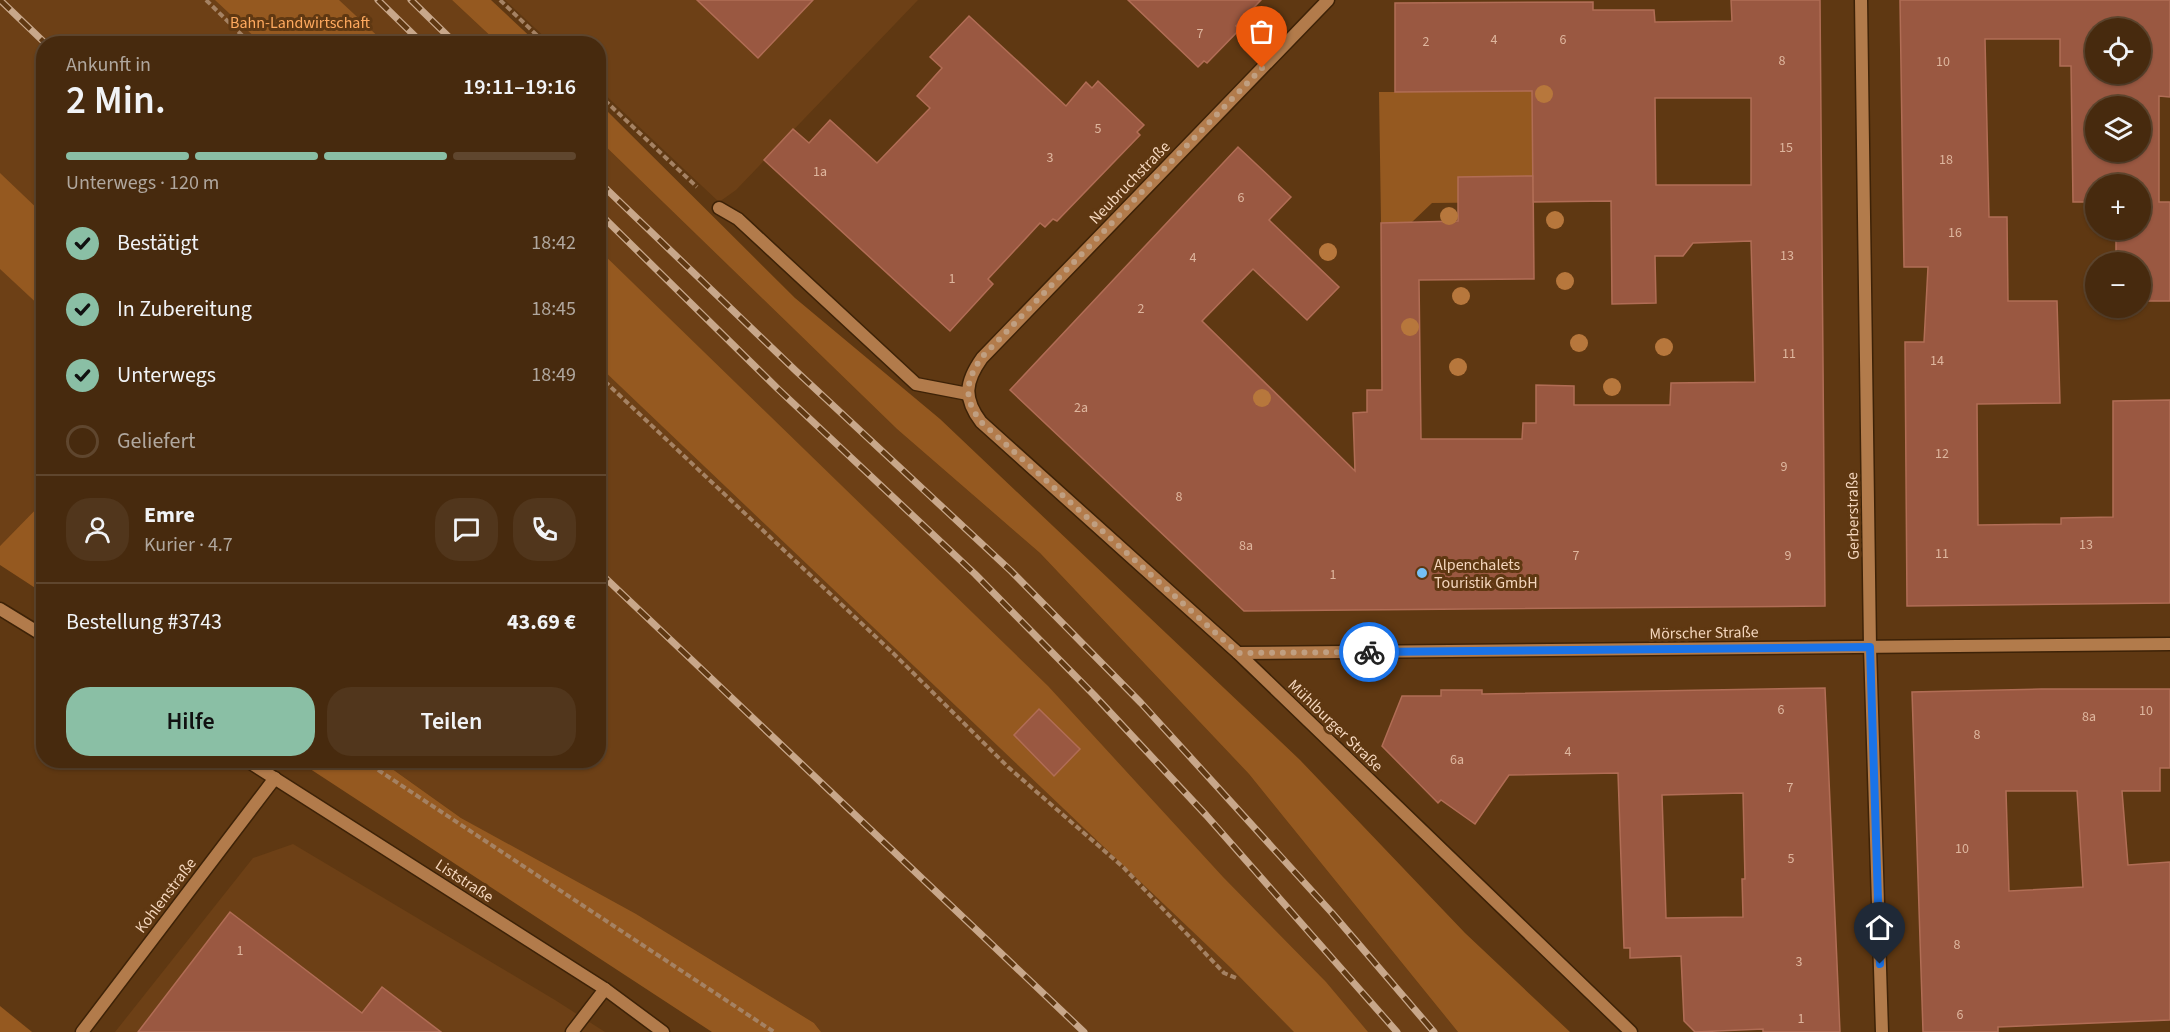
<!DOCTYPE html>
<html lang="de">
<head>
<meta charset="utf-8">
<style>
  :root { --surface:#472a0e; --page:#51361c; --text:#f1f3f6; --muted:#b0a79e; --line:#5f462e; --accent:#8abfa5 }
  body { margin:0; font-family:"Source Sans 3",sans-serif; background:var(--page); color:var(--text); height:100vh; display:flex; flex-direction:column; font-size:22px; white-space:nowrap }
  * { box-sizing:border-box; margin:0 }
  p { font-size:20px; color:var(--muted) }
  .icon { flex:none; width:33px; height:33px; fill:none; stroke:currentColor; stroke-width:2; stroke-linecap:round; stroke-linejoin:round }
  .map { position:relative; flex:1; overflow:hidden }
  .panel { position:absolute; left:36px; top:36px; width:570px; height:732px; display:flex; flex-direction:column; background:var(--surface); border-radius:24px; box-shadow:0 2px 4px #0004,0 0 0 2px var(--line) }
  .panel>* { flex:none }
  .buttons { position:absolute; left:2085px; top:18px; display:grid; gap:12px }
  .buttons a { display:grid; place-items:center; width:66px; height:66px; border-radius:50%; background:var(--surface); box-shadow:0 2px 4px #0004,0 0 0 2px var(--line); font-size:30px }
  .pin { position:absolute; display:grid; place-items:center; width:51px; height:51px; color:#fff; margin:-62px -26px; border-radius:50% 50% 50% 0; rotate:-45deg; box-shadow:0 0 6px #0007 }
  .pin .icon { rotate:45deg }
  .courier { position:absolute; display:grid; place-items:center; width:60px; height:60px; margin:-30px; border:4px solid #1a73e8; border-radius:50%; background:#fff; color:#222; box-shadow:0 2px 8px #0007 }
  .head em { font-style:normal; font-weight:600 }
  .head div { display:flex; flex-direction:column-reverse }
  .head { display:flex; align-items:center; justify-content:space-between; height:102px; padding:0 30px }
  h1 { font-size:39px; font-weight:600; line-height:45px }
  .bar { display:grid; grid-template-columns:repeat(4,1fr); gap:9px 6px; align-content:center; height:72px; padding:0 30px }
  .bar i { height:8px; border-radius:4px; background:var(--line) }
  .bar .current { background:var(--accent) }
  .bar p { grid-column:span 4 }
  .line { display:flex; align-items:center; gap:15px; padding:0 30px; border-top:2px solid var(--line) }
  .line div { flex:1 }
  .round { display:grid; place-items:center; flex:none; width:63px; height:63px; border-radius:24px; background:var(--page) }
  ol { padding:0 30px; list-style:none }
  li { display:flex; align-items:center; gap:18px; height:66px }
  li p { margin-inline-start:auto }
  li .icon { padding:6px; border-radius:50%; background:var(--accent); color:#111; stroke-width:4 }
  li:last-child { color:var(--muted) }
  li i { width:33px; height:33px; border:3px solid var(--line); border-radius:50% }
  .primary-button { display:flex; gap:12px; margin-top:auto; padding:12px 30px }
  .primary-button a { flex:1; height:69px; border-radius:24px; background:var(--accent); color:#111; font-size:24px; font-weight:600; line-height:69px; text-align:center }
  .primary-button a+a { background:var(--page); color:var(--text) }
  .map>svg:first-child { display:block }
</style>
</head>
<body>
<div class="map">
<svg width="2170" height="1032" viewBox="0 0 2170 1032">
  <rect width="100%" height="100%" fill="#5f3812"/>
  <g fill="#6d4016">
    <path d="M0,0h452l46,43 -454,1 -1,458 -43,44z"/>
    <path d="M505,0h413l-182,190 -17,12 -120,-113 -1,-45 -47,-1z"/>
    <path d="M599,140l298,289 143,124 209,221 209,258h-637l-7,-9 -353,-205 -80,-57 217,-1z"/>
    <path d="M293,844l262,156 50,32h-490l138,-174z"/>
  </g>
  <g fill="#955920">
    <path d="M215,0h124l46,43h-124z"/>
    <path d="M452,0h39l46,43h-39z"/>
    <path d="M1532,81l1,121 -101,1 -20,19 -31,1 -2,-131h59z"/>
    <path d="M599,103l196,195 145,121 360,341 165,173 105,99h-112l-209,-258 -209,-221 -143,-124 -298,-289z"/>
    <path d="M0,173l43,41v95l-43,-40z"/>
    <path d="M598,249l450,437 175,191 103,105 42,50h-74l-63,-64 -632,-602z"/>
    <path d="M43,502v91l-43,-28v-19z"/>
    <path d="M298,761h83l80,57 175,96 178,109 7,9h-109z"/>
    <path d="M0,1006l32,26h-32z"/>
  </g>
  <g fill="#9a5841" stroke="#b16d55" stroke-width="1.5" fill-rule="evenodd">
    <path d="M697,0h116l-55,58z"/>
    <path d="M1128,0h133l-25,26 4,3 -33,34 -3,-2 -6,6z"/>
    <path d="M1731,0h89l5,606 -581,5 -234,-221 228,-243 53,50 -22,23 70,67 -32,33 -54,-51 -51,52 153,150 -2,-58 14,-1v-22h15l-1,-167 77,-2v-44l75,-1 1,103 -115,1 2,159h101l1,-16h13v-38l38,1v19h96l1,-22 84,-1 -4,-141 -58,2 -10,13h-28l1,47 -44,1 -1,-103 -78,1 -1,-111 -137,1v-89l198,-1v8h61l1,12 77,-1zM1655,98h96v87h-95z"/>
    <path d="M1900,0h270v97l-11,-1v106h11v99h-30v-39h-24v-32h24v-46h-44v18h-23l-2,-136h-11v-27h-75l4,178h18l1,84h49l3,102 -83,1 1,121 83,-1v-6l52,-1v-116l57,-1v203l-263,3 -2,-264h19l4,-75h-24zM2096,28h44v46h-44zM2096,106h44v46h-44z"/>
    <path d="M969,16l97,90 20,-24 6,6 6,-7 46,44 -7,7 3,3 -83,86 -4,-2 -8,8 -5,-4 -52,56 5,5 -43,47 -186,-171 29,-31 16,14 21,-23 47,43 53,-55 -13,-12 25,-28 -12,-11z"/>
    <path d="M1825,688l15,344h-77v-3l-68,3 -11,-11 -3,-65 -51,2v-10h-6l-6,-175 -109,2 -34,49 -34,-24 -3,3 -56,-57 20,-50h39v-6h41v4zM1743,793l2,86h-3l1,38 -77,1 -4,-123z"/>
    <path d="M2041,689h129v79h-10v23h-38l6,74 42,-3v158l-172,7v5h-75l-11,-340zM2006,791h71l6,96 -74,4z"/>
    <path d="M1039,709l41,40 -26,27 -40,-41z"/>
    <path d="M230,912l132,101 20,-26 59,45h-303z"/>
  </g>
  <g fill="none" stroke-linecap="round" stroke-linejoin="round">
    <g stroke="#3d2207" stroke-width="15">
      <g id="service">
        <path d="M719,208l19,11 178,165 52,10"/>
        <path d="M572,1032l33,-43"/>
      </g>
    </g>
    <g stroke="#3d2207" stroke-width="15">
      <g id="minor">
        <path d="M1328,0l-346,358c-17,24 -19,40 -1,64l257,231 393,379"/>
        <path d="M1861,0l9,647 12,385"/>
        <path d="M0,609l44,27"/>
        <path d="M1238,653l932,-9"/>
        <path d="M246,760l359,229 58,43"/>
        <path d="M82,1032l193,-254"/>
      </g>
    </g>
    <g stroke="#a58263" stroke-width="4" stroke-dasharray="6 3" stroke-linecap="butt">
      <path d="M206,0l45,44"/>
      <path d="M500,0l46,44"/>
      <path d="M598,94l99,93"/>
      <path d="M598,375l295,278 115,114 115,100 101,106 12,5"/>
      <path d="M363,760l411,272"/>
    </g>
    <use href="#service" stroke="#b27b4b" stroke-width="12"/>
    <use href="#minor" stroke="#b27b4b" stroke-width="12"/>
    <g stroke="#c8a78a" stroke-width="7">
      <g id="rail">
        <path d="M0,0l46,44"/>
        <path d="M378,0l45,44"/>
        <path d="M411,0l45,44"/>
        <path d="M598,181l198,190 215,200 130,132 191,210 102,119"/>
        <path d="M598,212l180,177 197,185 119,121 112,120 191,217"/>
        <path d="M598,571l486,461"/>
      </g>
    </g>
    <use href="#rail" stroke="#5f3812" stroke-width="4.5" stroke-dasharray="14" stroke-linecap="butt"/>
  </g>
  <g fill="#b7773c">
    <circle cx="1544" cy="94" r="9"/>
    <circle cx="1449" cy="216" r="9"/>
    <circle cx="1555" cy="220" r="9"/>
    <circle cx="1328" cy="252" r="9"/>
    <circle cx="1565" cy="281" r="9"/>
    <circle cx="1461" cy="296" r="9"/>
    <circle cx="1410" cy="327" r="9"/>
    <circle cx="1579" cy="343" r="9"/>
    <circle cx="1664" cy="347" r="9"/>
    <circle cx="1458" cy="367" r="9"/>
    <circle cx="1612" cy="387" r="9"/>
    <circle cx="1262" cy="398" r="9"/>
  </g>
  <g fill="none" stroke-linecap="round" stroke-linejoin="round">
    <path stroke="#c09f81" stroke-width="6" stroke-dasharray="0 10.8" d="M1262,68l-280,289c-17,25 -19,41 -1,65l257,231 131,-1"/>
    <path stroke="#1a73e8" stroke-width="8" d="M1369,652l501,-5 10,317"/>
  </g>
  <circle fill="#74c0f6" stroke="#5f3812" stroke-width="2" cx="1422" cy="573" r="6"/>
  <g text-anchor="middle" stroke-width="6" stroke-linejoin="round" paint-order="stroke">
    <g font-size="14" fill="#deb69e">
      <text x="1200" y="38">7</text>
      <text x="1494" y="44">4</text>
      <text x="1563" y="44">6</text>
      <text x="1426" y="46">2</text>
      <text x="1782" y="65">8</text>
      <text x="1943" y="66">10</text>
      <text x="1098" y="133">5</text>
      <text x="1786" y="152">15</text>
      <text x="1050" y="162">3</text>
      <text x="1946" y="164">18</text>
      <text x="820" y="176">1a</text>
      <text x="1241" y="202">6</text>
      <text x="1955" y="237">16</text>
      <text x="1787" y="260">13</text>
      <text x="1193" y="262">4</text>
      <text x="952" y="283">1</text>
      <text x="1141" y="313">2</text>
      <text x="1789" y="358">11</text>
      <text x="1937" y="365">14</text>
      <text x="1081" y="412">2a</text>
      <text x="1942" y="458">12</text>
      <text x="1784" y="471">9</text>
      <text x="1179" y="501">8</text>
      <text x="2086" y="549">13</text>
      <text x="1246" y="550">8a</text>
      <text x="1942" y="558">11</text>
      <text x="1576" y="560">7</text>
      <text x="1788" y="560">9</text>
      <text x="1333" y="579">1</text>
      <text x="1781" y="714">6</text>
      <text x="2146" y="715">10</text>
      <text x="2089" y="721">8a</text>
      <text x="1977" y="739">8</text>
      <text x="1568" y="756">4</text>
      <text x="1457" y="764">6a</text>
      <text x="1790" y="792">7</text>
      <text x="1962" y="853">10</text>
      <text x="1791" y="863">5</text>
      <text x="1957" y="949">8</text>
      <text x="240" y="955">1</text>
      <text x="1799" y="966">3</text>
      <text x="1960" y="1019">6</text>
      <text x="1801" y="1023">1</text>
    </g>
    <g font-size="16" fill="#ffaa5f" stroke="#5f3812">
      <text x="300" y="28">Bahn-Landwirtschaft</text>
    </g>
    <g font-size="16" fill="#f4d6bd" stroke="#5f3812">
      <text transform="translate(1129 182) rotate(-46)" y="6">Neubruchstraße</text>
      <text transform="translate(1852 516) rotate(-91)" y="6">Gerberstraße</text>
      <text transform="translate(1704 632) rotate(-1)" y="6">Mörscher Straße</text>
      <text transform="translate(1336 725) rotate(44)" y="6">Mühlburger Straße</text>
      <text transform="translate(465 880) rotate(33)" y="6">Liststraße</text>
      <text transform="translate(165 895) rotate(-53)" y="6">Kohlenstraße</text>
    </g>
    <g font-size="16" fill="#f4d6bd" stroke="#5f3812" text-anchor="start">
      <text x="1434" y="570">Alpenchalets<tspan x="1434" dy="18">Touristik GmbH</tspan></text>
    </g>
  </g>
</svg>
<div class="buttons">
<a><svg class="icon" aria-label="locate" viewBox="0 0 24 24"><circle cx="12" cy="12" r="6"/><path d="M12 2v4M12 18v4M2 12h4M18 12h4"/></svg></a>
<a><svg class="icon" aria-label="layers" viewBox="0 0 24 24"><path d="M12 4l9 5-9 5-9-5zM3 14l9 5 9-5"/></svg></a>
<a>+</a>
<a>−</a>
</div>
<div class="pin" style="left:1262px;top:68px;background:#ea580c"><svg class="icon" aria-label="bag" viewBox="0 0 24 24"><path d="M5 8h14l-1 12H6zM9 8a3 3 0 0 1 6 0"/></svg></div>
<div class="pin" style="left:1880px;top:964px;background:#1f2937"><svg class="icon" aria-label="home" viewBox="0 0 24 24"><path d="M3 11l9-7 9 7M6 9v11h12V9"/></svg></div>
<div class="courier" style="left:1369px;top:652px"><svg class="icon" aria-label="bike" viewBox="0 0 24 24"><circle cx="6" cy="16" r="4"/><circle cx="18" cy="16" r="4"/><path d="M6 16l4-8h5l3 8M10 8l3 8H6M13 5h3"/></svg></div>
<section class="panel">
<div class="head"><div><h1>2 Min.</h1><p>Ankunft in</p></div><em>19:11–19:16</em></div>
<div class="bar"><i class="current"></i><i class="current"></i><i class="current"></i><i></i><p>Unterwegs · 120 m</p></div>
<ol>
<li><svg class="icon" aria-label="check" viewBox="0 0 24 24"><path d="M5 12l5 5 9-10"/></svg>Bestätigt<p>18:42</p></li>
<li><svg class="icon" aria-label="check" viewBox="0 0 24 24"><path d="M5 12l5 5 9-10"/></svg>In Zubereitung<p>18:45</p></li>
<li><svg class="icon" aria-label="check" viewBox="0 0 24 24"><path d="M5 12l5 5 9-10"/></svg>Unterwegs<p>18:49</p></li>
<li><i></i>Geliefert</li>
</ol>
<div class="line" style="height:108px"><a class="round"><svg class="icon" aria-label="person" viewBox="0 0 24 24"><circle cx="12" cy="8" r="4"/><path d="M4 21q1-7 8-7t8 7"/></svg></a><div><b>Emre</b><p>Kurier · 4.7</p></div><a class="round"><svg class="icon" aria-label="chat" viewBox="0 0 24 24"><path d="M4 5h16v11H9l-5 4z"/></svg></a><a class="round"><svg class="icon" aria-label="phone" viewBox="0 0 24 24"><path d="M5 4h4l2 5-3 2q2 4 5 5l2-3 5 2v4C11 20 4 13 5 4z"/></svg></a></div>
<div class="line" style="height:78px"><div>Bestellung #3743</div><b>43.69 €</b></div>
<div class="primary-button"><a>Hilfe</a><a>Teilen</a></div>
</section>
</div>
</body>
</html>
